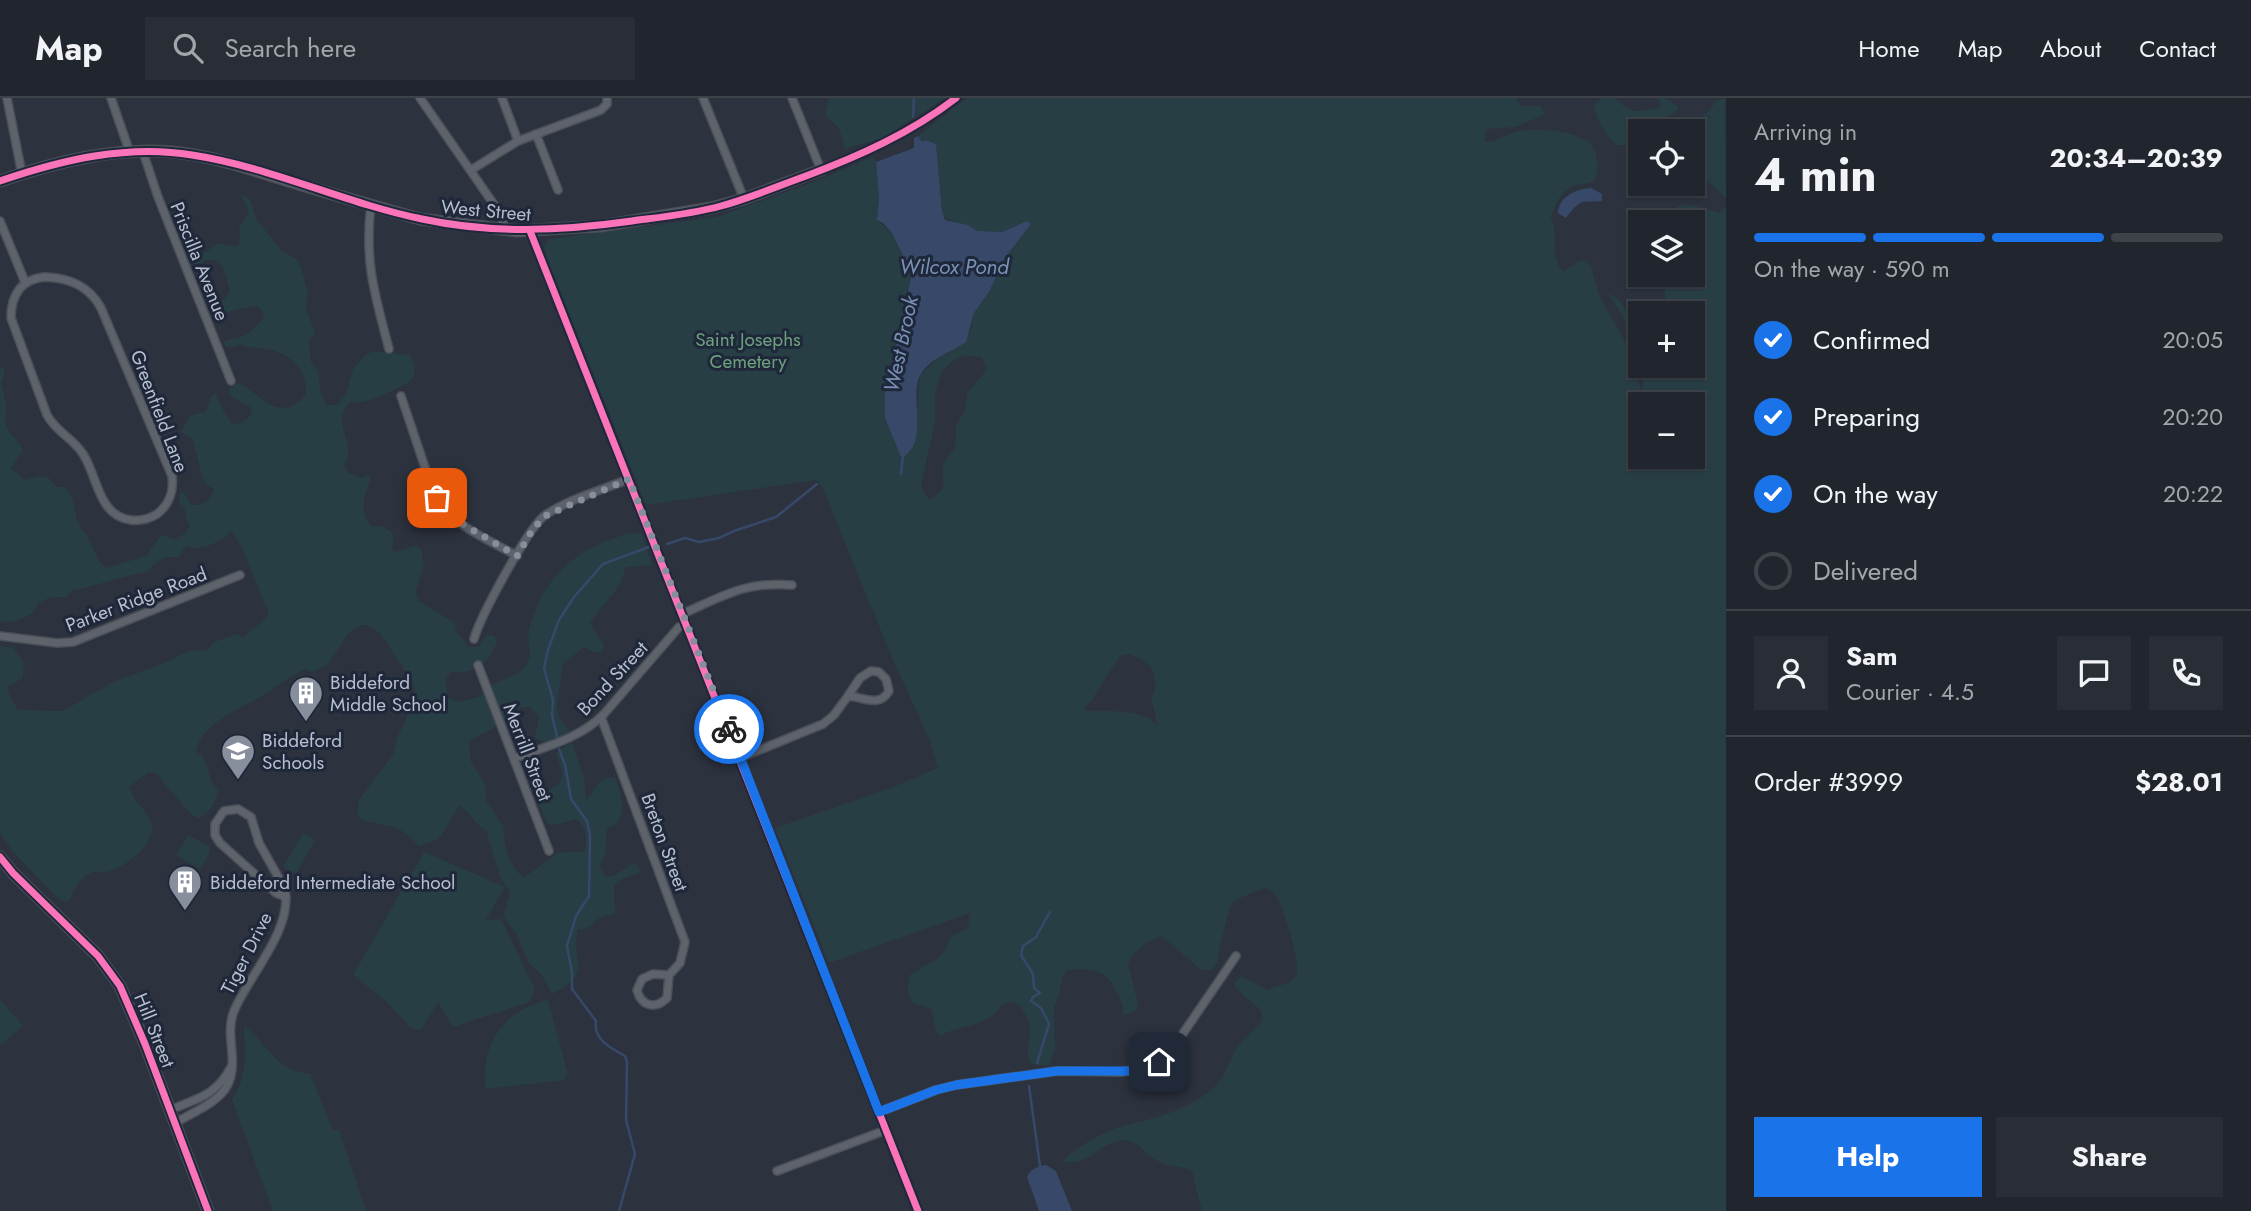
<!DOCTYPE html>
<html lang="en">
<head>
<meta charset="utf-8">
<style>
  :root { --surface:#21262e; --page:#292e36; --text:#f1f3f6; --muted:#a2a5aa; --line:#3e434a; --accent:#1a73e8 }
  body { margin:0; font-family:Jost,sans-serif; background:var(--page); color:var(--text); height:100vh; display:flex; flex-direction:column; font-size:26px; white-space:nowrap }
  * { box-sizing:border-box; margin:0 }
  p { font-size:23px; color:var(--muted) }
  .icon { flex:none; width:38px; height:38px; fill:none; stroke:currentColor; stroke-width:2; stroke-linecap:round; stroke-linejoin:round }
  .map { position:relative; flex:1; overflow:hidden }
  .side { display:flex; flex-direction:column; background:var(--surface); width:525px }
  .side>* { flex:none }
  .fabs { position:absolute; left:1628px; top:21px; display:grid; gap:14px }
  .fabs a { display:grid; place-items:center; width:77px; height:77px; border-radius:0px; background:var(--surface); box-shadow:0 2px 5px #0004,0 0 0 2px var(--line); font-size:35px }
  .pin { position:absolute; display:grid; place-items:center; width:60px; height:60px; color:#fff; margin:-30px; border-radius:14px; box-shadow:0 4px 10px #0006 }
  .courier { position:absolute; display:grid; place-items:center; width:70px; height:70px; margin:-35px; border:5px solid #1a73e8; border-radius:50%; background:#fff; color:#222; box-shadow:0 2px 9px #0007 }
  .headline em { font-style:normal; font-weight:700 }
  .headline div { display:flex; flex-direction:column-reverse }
  .headline { display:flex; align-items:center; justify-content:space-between; height:119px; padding:0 28px }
  h1 { font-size:46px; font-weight:700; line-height:52px }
  .bar { display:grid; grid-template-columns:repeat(4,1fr); gap:10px 7px; align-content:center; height:84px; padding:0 28px }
  .bar i { height:9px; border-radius:5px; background:var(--line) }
  .bar .selected { background:var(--accent) }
  .bar p { grid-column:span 4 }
  .line { display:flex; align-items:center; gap:18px; padding:0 28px; border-top:2px solid var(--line) }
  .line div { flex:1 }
  .round { display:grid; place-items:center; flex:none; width:74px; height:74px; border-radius:0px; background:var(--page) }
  ol { padding:0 28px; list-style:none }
  li { display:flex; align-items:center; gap:21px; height:77px }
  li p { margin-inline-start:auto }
  li .icon { padding:7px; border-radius:50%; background:var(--accent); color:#fff; stroke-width:4 }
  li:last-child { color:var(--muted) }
  li i { width:38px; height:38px; border:4px solid var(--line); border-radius:50% }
  .action { display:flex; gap:14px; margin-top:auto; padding:14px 28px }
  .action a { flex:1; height:80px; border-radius:0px; background:var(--accent); color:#fff; font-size:28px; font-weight:700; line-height:80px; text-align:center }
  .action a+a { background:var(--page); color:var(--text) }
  header { display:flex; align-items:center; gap:42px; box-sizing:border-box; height:98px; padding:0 35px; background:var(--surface); border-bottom:2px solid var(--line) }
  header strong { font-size:33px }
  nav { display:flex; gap:38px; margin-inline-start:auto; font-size:24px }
  .search { width:490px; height:63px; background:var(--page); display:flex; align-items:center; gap:18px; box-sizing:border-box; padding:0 24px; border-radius:0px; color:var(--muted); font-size:26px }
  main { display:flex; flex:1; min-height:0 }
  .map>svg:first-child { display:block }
</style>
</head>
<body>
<header>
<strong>Map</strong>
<div class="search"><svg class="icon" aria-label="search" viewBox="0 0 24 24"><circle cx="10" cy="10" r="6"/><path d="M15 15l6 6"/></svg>Search here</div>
<nav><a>Home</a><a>Map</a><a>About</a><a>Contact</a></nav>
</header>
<main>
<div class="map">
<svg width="1726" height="1113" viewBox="0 0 1726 1113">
  <rect width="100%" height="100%" fill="#2c323e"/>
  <g fill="#283e45" fill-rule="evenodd">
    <path d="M829,0h116l-61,39 -39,12 -6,-21 -14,-13z"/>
    <path d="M967,0h550l3,8h21l3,9 -29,12 -28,2 -3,13c14,0 22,-8 36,-11 16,-4 62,0 72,15 3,3 4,11 5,15 1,6 1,17 -5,21 -4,2 -11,2 -16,3 -15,5 -21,19 -25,33 9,17 -3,35 12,54l16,-11h7l5,6 8,28 30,54 13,44 2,-20 -2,-7h50v-53h-30c5,-16 5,-23 -4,-38h34v-53h-35c27,-25 30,-18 63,-9l6,-6v1004h-524l-10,-40c-11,-6 -24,-3 -36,-11 -13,-8 -20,-23 -37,-19 -22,4 -27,23 -54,21v-4c16,-12 33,-24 52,-30 34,-10 65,-14 94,-38 14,-11 18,-31 28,-45 7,-9 15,-16 23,-24v-9c-8,-10 -24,-18 -28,-29l8,-7 26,14c9,-6 22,-4 28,-14 6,-11 -13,-67 -19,-79 -3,-5 -7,-8 -13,-9l-29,12 -5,7 -11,43 -1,12 -8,9 -10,-2 -38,-33c-14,6 -29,14 -34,29l10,39 -2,6 -9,5 -4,-2c1,-9 -3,-14 -7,-22 -9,-22 -27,-23 -49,-21l-5,8 -3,18 -5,10 1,43 -6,17 -18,-2c-7,-13 -1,-20 -1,-32 0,-11 -8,-31 -20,-30 -7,0 -12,9 -17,13 -16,11 -35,12 -52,20l-5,-3 -5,-23 -18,-6 -6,-15 3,-13 31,-19 10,-19 17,-9 2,-15 -141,50 -54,-135 113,-39 50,-21 -10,-32 -36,-78 -70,-172 -6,-6 -170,25 -100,-250 -2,-9 5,-7 168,-22 99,-36 57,-24 3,5 3,37 -2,21 15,13 20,40 -27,121v24l16,38 10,-6 7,-26 -1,-9 3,-39 18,-18 24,-13 9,-14 3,-18 15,-21 16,-34 26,-34 -4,-3 -25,11h-22l-37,-15 -7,-73 -10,-4 -4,3 -4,-7zM964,257l18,2 4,9 -1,6 -18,21 -2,16 -9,17 -1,22 -12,15c-3,23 9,21 -14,37l-8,-13 14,-66v-27l3,-11 4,-12 12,-11zM1640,306h52v53h-52zM1129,556c15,6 28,13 26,32 0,5 -4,11 -3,16 2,8 4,15 5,23 -15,-17 -48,-13 -69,-14l-4,-3 7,-7 29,-45z"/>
    <path d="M1602,0h13c18,18 20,13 44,10l2,-3 -3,-7h8l13,9 -5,6 -12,6v5l4,3c22,-3 38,-6 50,-26l9,-3 1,100 -19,-18 -4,-14 -11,-6v-16l4,-10 -1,-3h-55v18l-5,-4h-19c-11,-11 -20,-25 -22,-40z"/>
    <path d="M245,98l5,4 7,20 25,31 13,7 5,7 8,28 -2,15 9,24 -6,9 2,21 7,9 3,24 6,10h10l9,-11 7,-25 10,-12 10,-6 37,4c14,26 -5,29 -23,38 -13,5 -23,11 -37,9 -18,18 0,33 -2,51 0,4 -2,8 -4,12l4,8 13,5 7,-3 3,2c-6,17 -14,37 2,50l8,-1 9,5 4,5 -2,13 3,3 21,-6 5,3 3,15 -8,27 3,10 36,22 1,8 12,16h11l7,-11h8l3,5c-5,21 -25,34 -46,31l-6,6 3,19 9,5c7,-2 14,-3 21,-5 6,-3 10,-10 16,-13 11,-6 25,-8 32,-19 8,-11 0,-23 3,-36 12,-45 40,-75 83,-90 11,-4 19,-8 30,-5l10,31 -26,2 -7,19 -29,37 14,22 -1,7 -8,1 -11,-6 -21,17 -6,41 1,11 12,16 -8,6 -17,4 -10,-4 4,-21 -9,-10 -11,1 -27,21 -23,12 2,21 14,22 1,17 18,26c-2,17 6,40 20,51l33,-25 28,-2c2,-14 2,-22 -8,-32l-22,6 -8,-1 -11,-26 22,-13 5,-11 -7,-21 16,-11 12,36 2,22 12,-16 9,-7 8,1c7,17 14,43 -8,50l-2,27 -5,11 6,11 9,-2 17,-11 6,1 2,7 -19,8 -7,6 1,27c-5,2 -12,3 -17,6 -8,7 -9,11 -20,10 -9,32 19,43 -26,65l-10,-19 -13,-12 -13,-30 -13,-17 6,-18v-8l-9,-13 -14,-47c-13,-6 -15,-19 -27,-24 -6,8 -15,29 -23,34 -5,2 -12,4 -17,6l-11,-11 -11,-7 -36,-8 -4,-6 2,-14 34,-45 4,-17 15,-32 3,-16 -4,-11 -31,-46 -13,-8h-6l-13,9 -20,30 -15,8 -9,-3c-13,7 -25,16 -37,24 -24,15 -65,28 -71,59 14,5 9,25 22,39 -3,12 -7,21 -19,27l-7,-3 -36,-41 -7,-2 -20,15c4,15 19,23 23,38 4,19 -26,41 -42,46 -5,2 -10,0 -16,1 -13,3 -20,16 -24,28l-5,2 -5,-2 -48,-49 -12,-19v-186l12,1 12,15 -1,16 -15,9 1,7 9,16 45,1 48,-28 58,-22c12,-8 24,-11 39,-11l6,-8 23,-8 6,4 21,-18 5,-7 -28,-67 -10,-15c-10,11 -30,21 -44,15l-5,4 -3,8c-13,-4 -24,4 -32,14 -26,4 -49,14 -75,18l-5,7h-15l-12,5 -8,12 -17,7 -15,1v-254h4l1,4 -4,11 6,26c-7,23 9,25 16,41l-12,18 14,12 14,-4 9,1 8,10h9c11,12 8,23 14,37 2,6 7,9 10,15 5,10 7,21 17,29l40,-12 15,-21 15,5 10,-8 4,-6 -4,-8 -1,-10 -6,-6 1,-9h4l8,12c12,1 19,-6 22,-16l-8,-5 -3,-5 -10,-39 -12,-8 9,-16 16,-5 6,-16 4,-2 2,8 13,22c10,3 15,-2 21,-10l-2,-6 -21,-12 1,-7 8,-5c26,12 39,42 68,12 2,-25 -14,-41 -39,-46 -10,-2 -18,0 -27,-5l-7,3h-7l-3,-5c6,-3 11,-3 18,-5 9,-3 17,-12 23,-20l-2,-7 -5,-4c-15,2 -31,3 -41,16l-6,-7 1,-7 13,-9 6,-8c-3,-11 -7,-36 -23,-31 -7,2 -9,6 -17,6l-12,-31 1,-1 20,21c9,-2 13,-10 21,-11 5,0 11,2 18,2l2,-10 -1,-8 10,-17 -7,-14z"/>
    <path d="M1607,194l12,8 21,32v24l-17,-40z"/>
    <path d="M303,735l12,7 -19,34 -13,-7z"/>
    <path d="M188,737l21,11 1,6 -10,17 -24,-14z"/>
    <path d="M424,754l81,35 -19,33 15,-1 34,70 -6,13 -76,25 -15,-25 -17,28 -10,-2 -23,-25 -35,-28z"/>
    <path d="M0,902l23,26 -23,19z"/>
    <path d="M548,902l20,74 -4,6 -78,9c-7,-44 19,-80 62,-89z"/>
    <path d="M244,928c28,21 27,42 66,48l23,57 6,-2 27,82h-93l-41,-111c16,-24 13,-47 12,-74z"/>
  </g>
  <g fill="#374869">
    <path d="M918,38l4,6 4,-2 10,4 6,67 3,9 23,5 9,6 25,1 25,-11 4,3 -26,34 -16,34 -15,21 -8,29c-14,10 -36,16 -45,32 -13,20 9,67 -18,83h-2l-16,-39v-24l27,-121 -20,-40 -9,-10 -6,-3 2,-21 -3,-37 38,-14v-10z"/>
    <path d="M1591,90l11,6v7c-22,2 -20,-4 -36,17l-8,-5c1,-16 17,-24 33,-25z"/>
    <path d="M1046,1067l10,6 16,40h-33l-12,-34c3,-8 11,-11 19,-12z"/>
  </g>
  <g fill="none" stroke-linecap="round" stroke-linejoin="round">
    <g stroke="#374869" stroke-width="2.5">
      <path d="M913,19l1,-19"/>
      <path d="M901,376l2,-18"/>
      <path d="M667,446l18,-6 14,4 20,-4 15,-7 42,-14 41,-33"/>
      <path d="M557,639l-5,-22 1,-15 -9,-32 4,-18 11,-30 15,-23 29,-33 46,-17"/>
      <path d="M559,651l6,16 6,34 16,22 3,14 -1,61 -13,20 -9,30 5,26v17l24,32c-3,19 15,27 29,35l2,6 -1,58 9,34 -16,57"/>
      <path d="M1037,965l12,-39 -8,-16 -10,-7 2,-4 7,-4 -6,-5 -1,-14 -12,-19 2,-9 13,-9 14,-25"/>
      <path d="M1029,988l11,80"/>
    </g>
    <g stroke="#4b4f58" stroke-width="10">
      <g id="street">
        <path d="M7,0l15,76"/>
        <path d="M111,0l19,55"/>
        <path d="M420,0l82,118 2,14"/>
        <path d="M502,0l16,43"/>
        <path d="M703,0l41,101"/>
        <path d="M792,0l29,72c48,-19 94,-40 135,-72"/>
        <path d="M536,36l22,56"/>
        <path d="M143,54l15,45 73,184"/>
        <path d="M471,72l47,-29 83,-31 6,-6v-6"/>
        <path d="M371,107c-7,57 4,90 18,144"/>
        <path d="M0,123l25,61"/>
        <path d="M530,133l388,980"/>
        <path d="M45,179c25,1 44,9 56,31l71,168c2,15 -3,29 -15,38 -8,5 -17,7 -26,6 -33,-4 -33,-43 -48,-66 -10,-16 -27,-22 -36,-39l-36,-97c0,-23 10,-39 34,-41z"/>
        <path d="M401,298l32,95c16,34 53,47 84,65"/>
        <path d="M682,516c41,-18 64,-33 110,-29"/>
        <path d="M0,538l57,7 16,-1 167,-67"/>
        <path d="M474,541c6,-22 53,-109 70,-123 22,-16 60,-27 85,-37"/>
        <path d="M478,567l71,186"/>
        <path d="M871,573l8,1 7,7 3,12c-10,17 -25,6 -41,5l12,-18z"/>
        <path d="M601,619l84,225 -5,21 -11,12 -2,23c-12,12 -26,8 -30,-8l5,-11 11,-5 16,1"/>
        <path d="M515,660c30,-11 66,-20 89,-44l75,-87 7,-4"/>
        <path d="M740,660l83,-34 11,-9 14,-19"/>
        <path d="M170,1012c28,-12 46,-14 61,-43"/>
        <path d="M879,1014l57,-22 20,-5 101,-14 64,1 29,-5 21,-16 65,-95"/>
        <path d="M175,1025c16,-10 43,-20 52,-37 13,-23 -3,-51 7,-75 15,-36 59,-81 51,-122l-26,-46 -8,-26 -13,-8 -14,2 -9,13v11l5,8 56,50 10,4"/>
        <path d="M777,1073l109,-41"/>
      </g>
    </g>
    <g stroke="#4b4f58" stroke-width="13">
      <g id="secondary">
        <path d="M0,83c55,-19 114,-34 173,-29 41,4 80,18 119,30 42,13 85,25 128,37l97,12 84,-5 110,-18 33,-9 77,-29"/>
        <path d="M0,759l13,16 85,83 22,30 25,58 63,167"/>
      </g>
    </g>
    <use href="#street" stroke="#5e626b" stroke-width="7"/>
    <use href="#secondary" stroke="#5c616a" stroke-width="10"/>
    <g stroke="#1e283a" stroke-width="11">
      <g id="cycleway">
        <path d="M0,83c61,-21 128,-37 192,-26 79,12 152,48 230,64 70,15 139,12 210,2 30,-4 60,-7 89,-15 29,-8 57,-20 85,-30 53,-20 105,-43 150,-78"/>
        <path d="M530,133l388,980"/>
        <path d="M0,759l13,16 85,83 22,30 25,58 63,167"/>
      </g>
    </g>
    <use href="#cycleway" stroke="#fb73b8" stroke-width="7"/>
  </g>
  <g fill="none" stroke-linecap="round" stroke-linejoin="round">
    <path stroke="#878e9c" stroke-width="7" stroke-dasharray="0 12.6" d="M437,400l14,19 66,39 16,-27 12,-13 84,-37 100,250"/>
    <path stroke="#1a73e8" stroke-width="9" d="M729,631l150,383 57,-22 20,-5 101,-14h78l24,-9"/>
  </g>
  <defs>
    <g id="building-pin" transform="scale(1.75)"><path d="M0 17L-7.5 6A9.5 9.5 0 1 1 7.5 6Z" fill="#878e9c" stroke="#1e283a"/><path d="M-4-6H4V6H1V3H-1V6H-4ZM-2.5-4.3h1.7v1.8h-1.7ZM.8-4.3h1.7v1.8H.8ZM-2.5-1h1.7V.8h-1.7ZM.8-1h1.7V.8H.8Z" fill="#fff"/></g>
    <g id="school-pin" transform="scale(1.75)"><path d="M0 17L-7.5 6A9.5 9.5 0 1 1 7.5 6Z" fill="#878e9c" stroke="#1e283a"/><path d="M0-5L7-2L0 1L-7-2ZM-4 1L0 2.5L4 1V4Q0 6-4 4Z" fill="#fff"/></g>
  </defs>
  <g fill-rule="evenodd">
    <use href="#building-pin" x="306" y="595"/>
    <use href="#school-pin" x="238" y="653"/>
    <use href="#building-pin" x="185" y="784"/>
  </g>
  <g text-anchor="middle" stroke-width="6" stroke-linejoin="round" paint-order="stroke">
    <g font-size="19" fill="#b8bfce" stroke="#1e283a">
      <text transform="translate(486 112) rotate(5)" y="7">West Street</text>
      <text transform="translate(200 163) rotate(68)" y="7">Priscilla Avenue</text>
      <text transform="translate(160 313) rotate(69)" y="7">Greenfield Lane</text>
      <text transform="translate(136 501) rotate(-21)" y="7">Parker Ridge Road</text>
      <text transform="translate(612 580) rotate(-47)" y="7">Bond Street</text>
      <text transform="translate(528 654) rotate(69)" y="7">Merrill Street</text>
      <text transform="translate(665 744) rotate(70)" y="7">Breton Street</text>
      <text transform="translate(246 855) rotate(-63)" y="7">Tiger Drive</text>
      <text transform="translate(155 932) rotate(68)" y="7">Hill Street</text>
    </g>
    <g font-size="19" fill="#6da17d" stroke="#1e283a">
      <text x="748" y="248">Saint Josephs<tspan x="748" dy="22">Cemetery</tspan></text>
    </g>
    <g font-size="19" fill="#b8bfce" stroke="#1e283a" text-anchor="start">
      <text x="330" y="591">Biddeford<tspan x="330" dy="22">Middle School</tspan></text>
      <text x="262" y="649">Biddeford<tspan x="262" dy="22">Schools</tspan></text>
      <text x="210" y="791">Biddeford Intermediate School</text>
    </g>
    <g font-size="21" font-style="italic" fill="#7c91b7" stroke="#1e283a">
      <text x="954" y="176">Wilcox Pond</text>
      <text transform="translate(901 246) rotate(-78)" y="7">West Brook</text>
    </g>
  </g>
</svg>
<div class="fabs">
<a><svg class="icon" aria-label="locate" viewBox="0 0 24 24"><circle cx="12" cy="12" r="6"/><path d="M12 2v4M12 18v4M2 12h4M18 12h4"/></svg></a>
<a><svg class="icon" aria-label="layers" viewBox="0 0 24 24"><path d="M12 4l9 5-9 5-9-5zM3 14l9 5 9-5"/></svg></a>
<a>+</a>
<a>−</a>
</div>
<div class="pin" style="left:437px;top:400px;background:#ea580c"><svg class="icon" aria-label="bag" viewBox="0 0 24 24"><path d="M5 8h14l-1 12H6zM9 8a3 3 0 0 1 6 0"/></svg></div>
<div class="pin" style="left:1159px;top:964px;background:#1f2937"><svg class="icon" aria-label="home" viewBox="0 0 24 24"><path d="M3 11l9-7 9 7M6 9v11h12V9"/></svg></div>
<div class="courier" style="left:729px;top:631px"><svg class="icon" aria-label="bike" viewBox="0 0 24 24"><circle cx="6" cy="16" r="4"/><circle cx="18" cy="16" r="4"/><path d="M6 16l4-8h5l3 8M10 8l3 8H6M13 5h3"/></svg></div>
</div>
<section class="side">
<div class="headline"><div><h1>4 min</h1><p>Arriving in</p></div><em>20:34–20:39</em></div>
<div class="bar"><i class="selected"></i><i class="selected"></i><i class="selected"></i><i></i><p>On the way · 590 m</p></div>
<ol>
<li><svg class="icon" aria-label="check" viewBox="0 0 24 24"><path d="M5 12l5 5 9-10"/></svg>Confirmed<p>20:05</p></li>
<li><svg class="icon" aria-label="check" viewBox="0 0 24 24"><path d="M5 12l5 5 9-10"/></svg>Preparing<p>20:20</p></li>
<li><svg class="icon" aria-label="check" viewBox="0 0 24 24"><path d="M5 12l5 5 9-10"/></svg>On the way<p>20:22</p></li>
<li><i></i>Delivered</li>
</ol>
<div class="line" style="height:126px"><a class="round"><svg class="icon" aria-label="person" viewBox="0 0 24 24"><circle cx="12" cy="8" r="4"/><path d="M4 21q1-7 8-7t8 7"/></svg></a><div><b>Sam</b><p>Courier · 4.5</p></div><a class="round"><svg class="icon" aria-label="chat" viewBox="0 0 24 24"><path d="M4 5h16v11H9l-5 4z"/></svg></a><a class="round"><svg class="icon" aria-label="phone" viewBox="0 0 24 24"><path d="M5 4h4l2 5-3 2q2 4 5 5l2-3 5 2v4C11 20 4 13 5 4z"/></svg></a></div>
<div class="line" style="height:91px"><div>Order #3999</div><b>$28.01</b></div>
<div class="action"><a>Help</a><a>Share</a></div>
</section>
</main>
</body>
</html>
